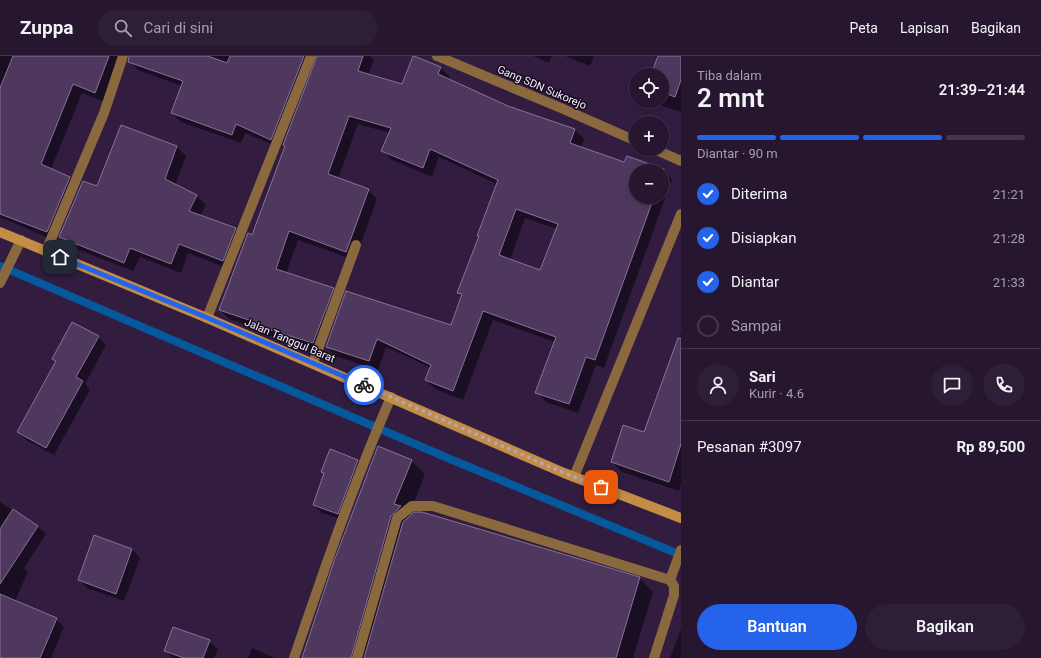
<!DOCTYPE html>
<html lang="id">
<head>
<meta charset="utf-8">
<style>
  :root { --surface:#261630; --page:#2e1f38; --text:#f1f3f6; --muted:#a49fab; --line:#42354c; --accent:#2563eb }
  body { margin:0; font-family:Roboto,sans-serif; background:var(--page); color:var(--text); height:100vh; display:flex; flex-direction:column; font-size:15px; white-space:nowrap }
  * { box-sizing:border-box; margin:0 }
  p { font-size:13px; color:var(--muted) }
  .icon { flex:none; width:22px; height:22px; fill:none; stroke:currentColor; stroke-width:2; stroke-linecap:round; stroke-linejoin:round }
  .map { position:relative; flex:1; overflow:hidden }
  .sheet { display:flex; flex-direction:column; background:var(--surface); width:360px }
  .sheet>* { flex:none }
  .fabs { position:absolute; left:629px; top:12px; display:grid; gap:8px }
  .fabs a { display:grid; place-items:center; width:40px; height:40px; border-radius:50%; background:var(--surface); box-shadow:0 2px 6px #0003,0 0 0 1px var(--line); font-size:20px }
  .pin { position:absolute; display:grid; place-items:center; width:34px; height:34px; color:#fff; margin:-17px; border-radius:8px; box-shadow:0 2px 6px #0006 }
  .courier { position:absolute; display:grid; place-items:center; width:40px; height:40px; margin:-20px; border:3px solid #2563eb; border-radius:50%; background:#fff; color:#222; box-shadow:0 1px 5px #0007 }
  .summary em { font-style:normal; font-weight:600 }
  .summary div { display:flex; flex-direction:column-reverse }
  .summary { display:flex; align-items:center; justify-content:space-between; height:68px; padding:0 16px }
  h1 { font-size:26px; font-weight:600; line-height:30px }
  .bar { display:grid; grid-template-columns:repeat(4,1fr); gap:6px 4px; align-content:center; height:48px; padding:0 16px }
  .bar i { height:5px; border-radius:3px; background:var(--line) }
  .bar .selected { background:var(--accent) }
  .bar p { grid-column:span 4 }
  .line { display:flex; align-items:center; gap:10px; padding:0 16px; border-top:1px solid var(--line) }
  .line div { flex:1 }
  .round { display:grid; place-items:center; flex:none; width:42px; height:42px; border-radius:21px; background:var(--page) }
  ol { padding:0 16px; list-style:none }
  li { display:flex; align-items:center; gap:12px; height:44px }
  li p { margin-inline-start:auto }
  li .icon { padding:4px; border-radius:50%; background:var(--accent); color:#fff; stroke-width:4 }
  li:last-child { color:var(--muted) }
  li i { width:22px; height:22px; border:2px solid var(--line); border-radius:50% }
  .cta { display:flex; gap:8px; margin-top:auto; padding:8px 16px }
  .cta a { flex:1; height:46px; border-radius:24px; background:var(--accent); color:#fff; font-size:16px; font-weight:600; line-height:46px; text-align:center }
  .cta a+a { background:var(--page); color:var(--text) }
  header { display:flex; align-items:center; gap:24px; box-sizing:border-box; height:56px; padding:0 20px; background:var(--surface); border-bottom:1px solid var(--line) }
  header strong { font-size:19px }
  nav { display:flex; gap:22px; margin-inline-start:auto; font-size:14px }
  .search { width:280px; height:36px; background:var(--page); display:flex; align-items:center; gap:10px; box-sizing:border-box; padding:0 14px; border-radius:22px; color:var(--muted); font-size:15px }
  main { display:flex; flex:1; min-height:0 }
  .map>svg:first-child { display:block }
</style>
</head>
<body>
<header>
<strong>Zuppa</strong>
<div class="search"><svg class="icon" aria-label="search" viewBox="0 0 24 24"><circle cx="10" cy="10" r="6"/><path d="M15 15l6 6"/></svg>Cari di sini</div>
<nav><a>Peta</a><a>Lapisan</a><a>Bagikan</a></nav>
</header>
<main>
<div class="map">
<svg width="681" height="602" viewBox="0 0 681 602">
  <rect width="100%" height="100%" fill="#321d40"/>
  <g fill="#0007" fill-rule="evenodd">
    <path d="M0,0h304l9,9 -33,83 -35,-15 -4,10 -60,-21 -9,-9 10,-27 -44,-16 -9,-9v-2l-2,1 -24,41 -21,-8 -31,76 19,8 8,9 -25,54 -53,-23z"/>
    <path d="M322,0h48l4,4 -6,15 34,10 11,-28 28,11 9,9 -1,3 59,27 67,23 9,9 -3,9 44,16 38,6 9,9 -68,189 -8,-3 -18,48 -32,-11 -9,-10 18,-50 -62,-22 -30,80 -28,-11 -9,-9 5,-12 -45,-21 -8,23 -42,-14 -9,-9 125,-21 10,-30 -4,-4 22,-55 -2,-2 19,-51 -58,-27 -7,20 -40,-17 -9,-9 7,-18 -32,-9 -20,55 30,11 9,9 -22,61 -57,-20 -12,34 47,14 9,10 -20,54 -54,-17 -6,-5 -33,-11 -9,-9 33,-74 33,-89 -2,-2zM636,115h26v26h-26zM525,162l32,11 -16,42 -31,-11z"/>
    <path d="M533,0h19l-3,7z"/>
    <path d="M565,0h29l-4,10z"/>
    <path d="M655,0h26v56l-28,-9 -2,-2h11v-26h-10l6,-16z"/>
    <path d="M122,70l55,21 9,9 -11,29 21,10 10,10 -6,11 35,13 9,9 -12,32 -44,-17 -7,20 -41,-16 -7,14 -64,-25 -9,-9 37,-49z"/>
    <path d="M681,277v151l-2,7 -57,-19 -10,-10 33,-29z"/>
    <path d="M98,281l8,8 -21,39 5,6 -36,65 -28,-15 -8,-8 38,-70 -3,-3z"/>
    <path d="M378,392l34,13 13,13 -16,41 1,2 229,61 14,14 -20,66h-330z"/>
    <path d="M358,404l8,9 -20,52 -24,-8 -8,-8 11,-31 -3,-2z"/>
    <path d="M0,446l38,24 8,8 -22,34 4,4 -13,29 41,18 8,8 -13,31h-51z"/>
    <path d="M132,493l8,9 -16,43 -37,-13 -8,-8z"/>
    <path d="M681,573v29h-11z"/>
    <path d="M209,585l9,8 -4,9h-41l-8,-7z"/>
    <path d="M252,592l23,10h-27z"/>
  </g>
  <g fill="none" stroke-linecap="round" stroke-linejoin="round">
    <path stroke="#05589c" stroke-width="8" d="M0,210l450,193 231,96"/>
  </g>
  <g fill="#4f385d" stroke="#89719a" fill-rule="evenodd">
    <path d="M13,0h96l-14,37 -22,-9 -32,80 29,13 -23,55 -47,-18v-126z"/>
    <path d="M129,0h79l19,7 3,-7h74l-33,84 -35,-16 -4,11 -61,-22 12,-32 -55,-19z"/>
    <path d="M317,0h46l-5,15 44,13 11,-28h1l27,11 -3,7 70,32 67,23 -5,14 54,19 3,-6 37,13 -2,5v-3h-26v26h18l-59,163 -9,-3 -17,47 -34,-11 21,-56 -73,-26 -30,80 -28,-11 6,-15 -54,-26 -8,22 -43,-14 20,-56 105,34 11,-31 -5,-1 22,-57h-2l21,-56 -68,-31 -7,19 -42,-17 10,-23 -42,-12 -21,58 41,15 -23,63 -57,-21 -13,38 58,19 -21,55 -56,-17 1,-3 -39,-13 29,-77 4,2 33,-89 -2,-1zM516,153l42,15 -18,46 -41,-15z"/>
    <path d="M658,0h23v24l-6,17 -13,-5v-17h-11z"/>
    <path d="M121,69l56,21 -12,33 32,16 -8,16 47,17 -13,33 -44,-17 -8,20 -41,-16 -6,15 -65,-26 24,-56 14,5z"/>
    <path d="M72,266l27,14 -23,41 7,4 -37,67 -29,-16 39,-71 -4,-2z"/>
    <path d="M678,282h3v106l-12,38 -58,-20 12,-37 21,7z"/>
    <path d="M378,390l34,14 -18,44 7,2 -10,10 -40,142h-49l32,-97z"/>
    <path d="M330,393l28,11 -20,54 -25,-9 11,-32 -3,-1z"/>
    <path d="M13,453l25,17 -38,58v-55z"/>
    <path d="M414,456h8l218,65 -24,81h-252l39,-136z"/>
    <path d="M94,479l38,14 -16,45 -38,-14z"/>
    <path d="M0,538l57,24 -17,40h-40z"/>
    <path d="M173,571l37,13 -7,18h-19l-20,-7z"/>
  </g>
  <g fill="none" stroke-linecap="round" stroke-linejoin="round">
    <g stroke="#8b693f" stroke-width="10">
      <path d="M670,524l11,-30"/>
      <path d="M357,602l40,-140 15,-12h21l237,74 4,6v9l-20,63"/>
    </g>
    <g stroke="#8b693f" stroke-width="10">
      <path d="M437,0l124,52 75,33"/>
      <path d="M654,93l27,12"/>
      <path d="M46,195l58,-138 19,-57"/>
      <path d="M0,227l21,-43"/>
      <path d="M207,262l104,-262"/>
      <path d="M313,307l43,-118"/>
      <path d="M574,421l107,-263"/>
      <path d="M294,602c30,-88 60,-176 97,-261"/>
    </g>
    <path stroke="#c48d46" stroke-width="10" d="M0,176l207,86 357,155 117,45"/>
  </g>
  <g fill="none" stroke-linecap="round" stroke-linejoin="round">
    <path stroke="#b2a4bc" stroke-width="4" stroke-dasharray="0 7.2" d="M364,329l200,88 37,14"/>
    <path stroke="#2563eb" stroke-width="5" d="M60,201l148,61 156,67"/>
  </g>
  <g text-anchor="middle" stroke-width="3" stroke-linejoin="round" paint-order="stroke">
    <g font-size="11" fill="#f7edff" stroke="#150c1b">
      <text transform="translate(542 31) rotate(23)" y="4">Gang SDN Sukorejo</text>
      <text transform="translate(290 284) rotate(23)" y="4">Jalan Tanggul Barat</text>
    </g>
  </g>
</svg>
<div class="fabs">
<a><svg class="icon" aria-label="locate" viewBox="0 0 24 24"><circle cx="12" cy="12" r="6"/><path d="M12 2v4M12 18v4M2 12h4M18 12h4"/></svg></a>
<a>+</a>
<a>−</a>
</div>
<div class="pin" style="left:601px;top:431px;background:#ea580c"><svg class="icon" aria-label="bag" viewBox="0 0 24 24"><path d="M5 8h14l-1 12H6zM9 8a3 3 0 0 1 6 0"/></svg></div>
<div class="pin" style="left:60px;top:201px;background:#1f2937"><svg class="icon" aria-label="home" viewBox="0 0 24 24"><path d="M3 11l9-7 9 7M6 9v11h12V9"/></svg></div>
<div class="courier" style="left:364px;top:329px"><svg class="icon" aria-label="bike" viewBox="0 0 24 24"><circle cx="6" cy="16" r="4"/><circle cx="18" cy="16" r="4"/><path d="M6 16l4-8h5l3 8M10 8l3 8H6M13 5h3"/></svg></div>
</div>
<section class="sheet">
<div class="summary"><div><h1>2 mnt</h1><p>Tiba dalam</p></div><em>21:39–21:44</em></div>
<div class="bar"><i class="selected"></i><i class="selected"></i><i class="selected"></i><i></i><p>Diantar · 90 m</p></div>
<ol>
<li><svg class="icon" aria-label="check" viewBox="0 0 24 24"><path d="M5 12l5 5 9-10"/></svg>Diterima<p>21:21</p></li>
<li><svg class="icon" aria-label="check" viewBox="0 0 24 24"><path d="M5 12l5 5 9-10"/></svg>Disiapkan<p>21:28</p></li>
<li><svg class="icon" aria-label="check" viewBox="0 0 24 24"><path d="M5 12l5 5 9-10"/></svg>Diantar<p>21:33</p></li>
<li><i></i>Sampai</li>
</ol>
<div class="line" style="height:72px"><a class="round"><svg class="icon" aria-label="person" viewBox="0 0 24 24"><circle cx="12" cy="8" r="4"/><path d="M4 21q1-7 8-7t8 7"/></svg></a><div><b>Sari</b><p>Kurir · 4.6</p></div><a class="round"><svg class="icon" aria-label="chat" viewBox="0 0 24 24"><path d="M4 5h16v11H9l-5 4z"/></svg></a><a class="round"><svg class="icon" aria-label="phone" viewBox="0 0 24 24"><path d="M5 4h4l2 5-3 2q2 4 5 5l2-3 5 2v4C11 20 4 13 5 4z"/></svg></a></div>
<div class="line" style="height:52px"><div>Pesanan #3097</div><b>Rp 89,500</b></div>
<div class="cta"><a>Bantuan</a><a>Bagikan</a></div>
</section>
</main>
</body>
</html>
